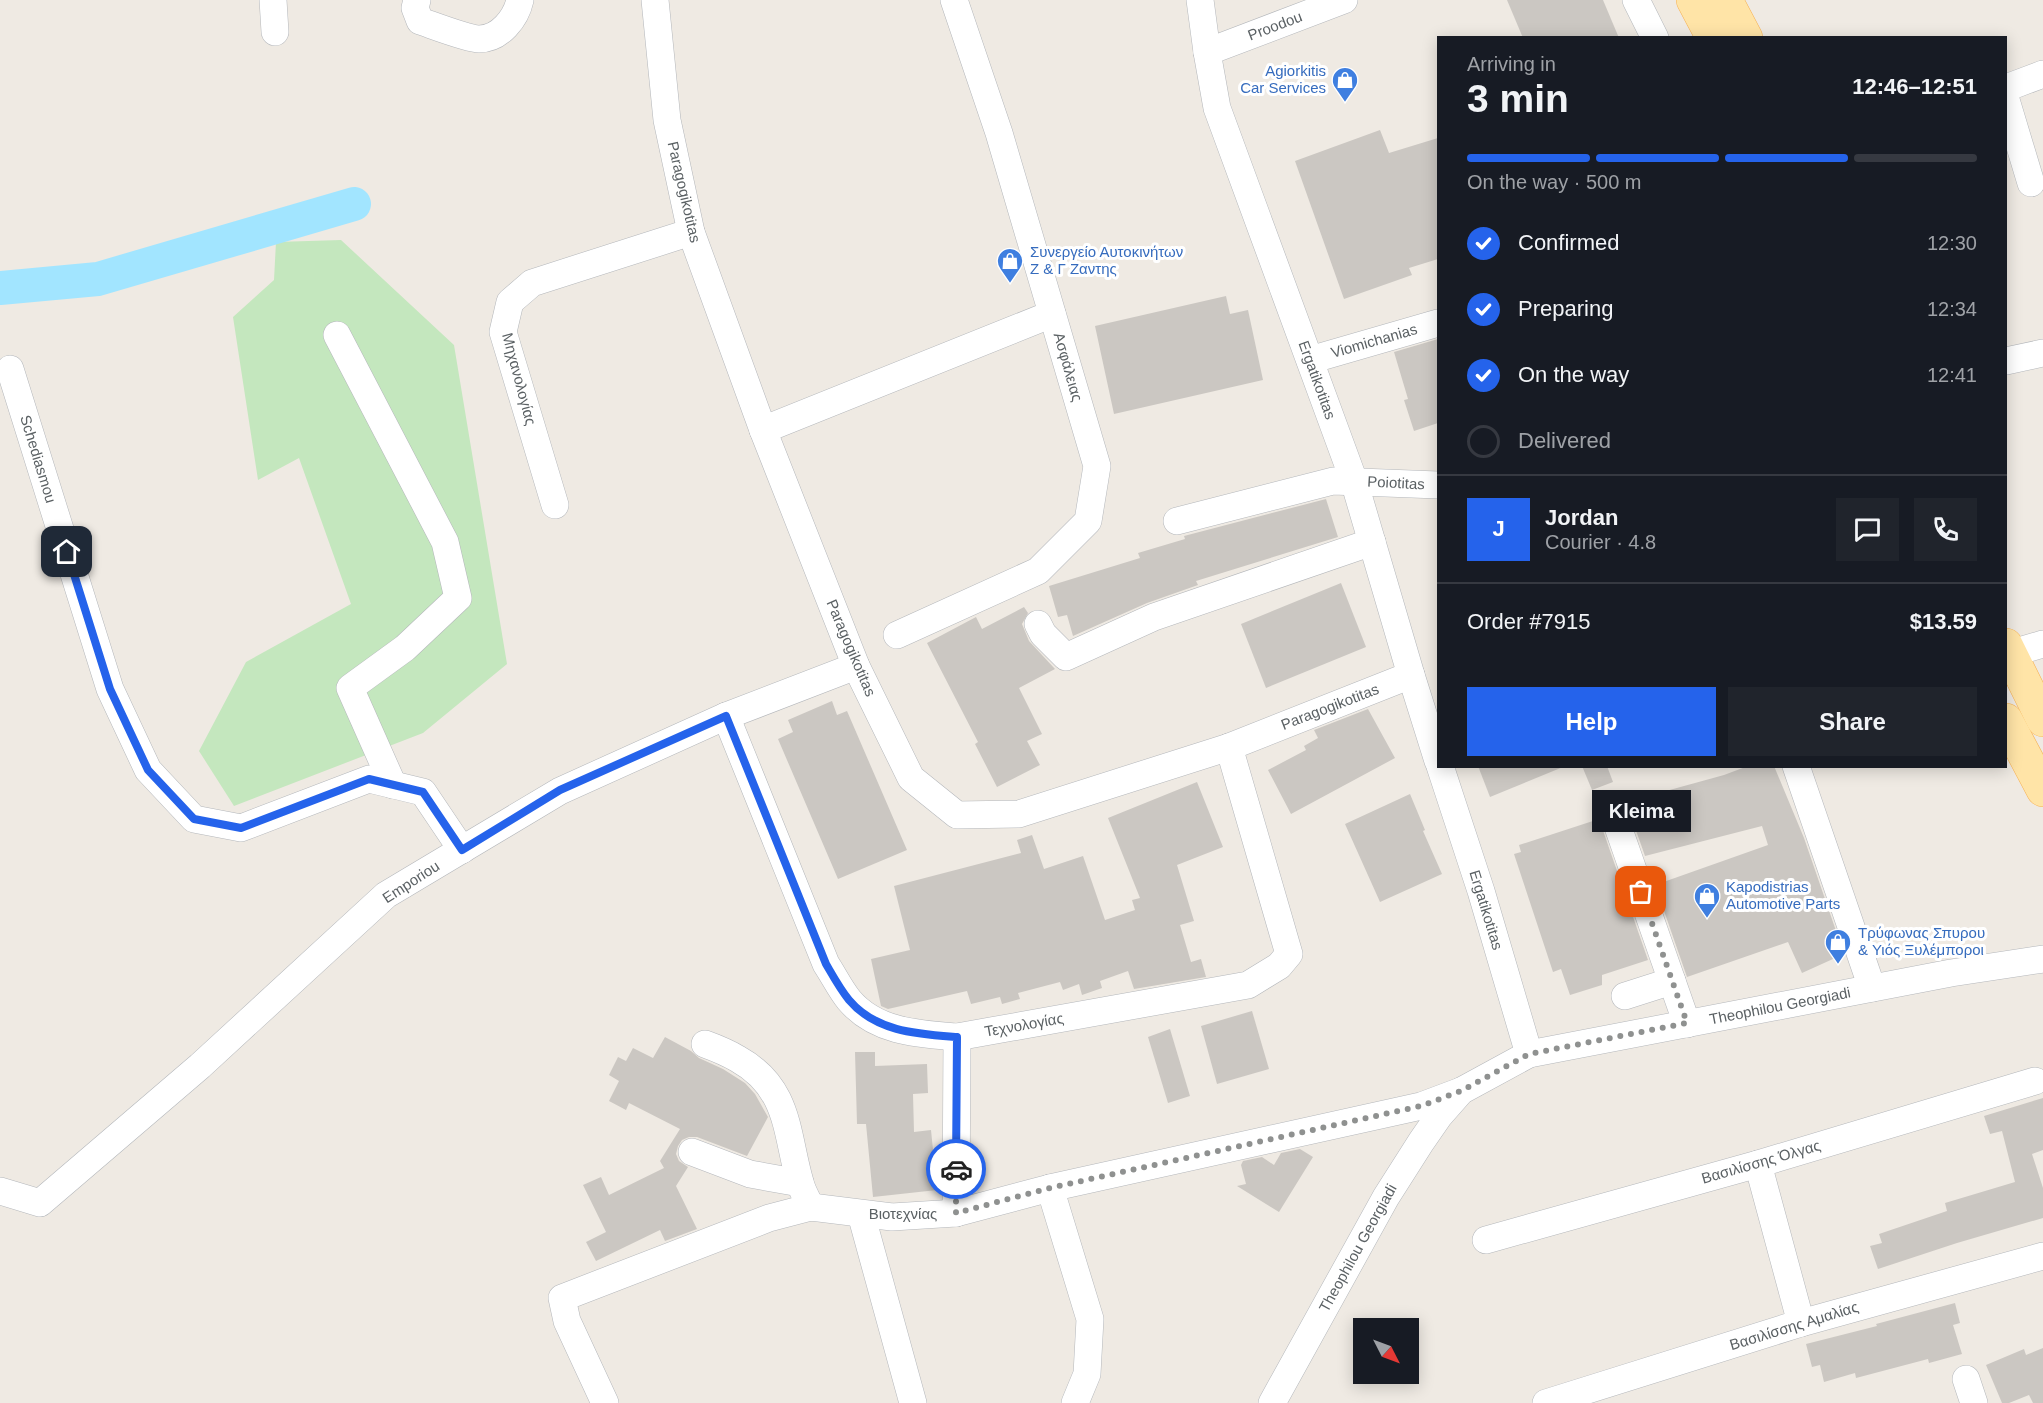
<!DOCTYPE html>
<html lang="en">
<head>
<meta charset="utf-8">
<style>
  :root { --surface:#171b24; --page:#20242c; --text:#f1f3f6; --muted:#9ea1a6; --line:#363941; --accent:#2563eb }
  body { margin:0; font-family:Helvetica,sans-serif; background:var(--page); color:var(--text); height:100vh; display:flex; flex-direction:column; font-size:22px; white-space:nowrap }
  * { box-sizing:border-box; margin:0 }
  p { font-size:20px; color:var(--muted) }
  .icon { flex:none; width:33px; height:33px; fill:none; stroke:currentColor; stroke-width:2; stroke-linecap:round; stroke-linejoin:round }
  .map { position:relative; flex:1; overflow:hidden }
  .sheet { position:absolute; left:1437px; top:36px; width:570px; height:732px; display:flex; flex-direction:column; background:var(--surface); border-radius:0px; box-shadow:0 3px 15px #0003 }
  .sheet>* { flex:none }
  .needle { width:39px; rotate:132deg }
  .buttons { position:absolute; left:1353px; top:1318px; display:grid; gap:12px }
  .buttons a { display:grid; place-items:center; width:66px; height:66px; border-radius:0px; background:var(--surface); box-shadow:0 3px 15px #0003; font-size:30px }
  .pin { position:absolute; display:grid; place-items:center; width:51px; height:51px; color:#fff; margin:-26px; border-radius:12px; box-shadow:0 3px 9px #0006 }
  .courier { position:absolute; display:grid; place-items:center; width:60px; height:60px; margin:-30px; border:4px solid #2563eb; border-radius:50%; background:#fff; color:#222; box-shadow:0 2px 8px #0007 }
  .bubble { position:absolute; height:42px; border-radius:0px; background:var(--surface); box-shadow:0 3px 15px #0003; font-size:20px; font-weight:600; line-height:42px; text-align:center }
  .head em { font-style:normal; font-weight:600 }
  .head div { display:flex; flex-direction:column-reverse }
  .head { display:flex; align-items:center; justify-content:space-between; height:102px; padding:0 30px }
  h1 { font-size:39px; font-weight:600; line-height:45px }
  .bar { display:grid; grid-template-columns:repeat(4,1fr); gap:9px 6px; align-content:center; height:72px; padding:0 30px }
  .bar i { height:8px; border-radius:4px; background:var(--line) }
  .bar .active { background:var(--accent) }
  .bar p { grid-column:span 4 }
  .line { display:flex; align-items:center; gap:15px; padding:0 30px; border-top:2px solid var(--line) }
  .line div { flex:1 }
  .round { display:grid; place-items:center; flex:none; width:63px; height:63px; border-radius:0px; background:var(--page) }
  ol { padding:0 30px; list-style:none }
  li { display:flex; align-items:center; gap:18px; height:66px }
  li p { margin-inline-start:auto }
  li .icon { padding:6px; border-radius:50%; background:var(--accent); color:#fff; stroke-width:4 }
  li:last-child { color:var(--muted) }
  li i { width:33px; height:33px; border:3px solid var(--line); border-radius:50% }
  .cta { display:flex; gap:12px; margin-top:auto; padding:12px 30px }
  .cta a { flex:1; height:69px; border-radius:0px; background:var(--accent); color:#fff; font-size:24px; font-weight:600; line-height:69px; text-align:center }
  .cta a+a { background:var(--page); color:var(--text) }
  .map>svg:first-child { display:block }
</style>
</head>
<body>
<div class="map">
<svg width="2043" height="1403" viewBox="0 0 2043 1403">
  <rect width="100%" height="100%" fill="#efeae3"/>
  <path fill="#c4e7be" d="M341,240l113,105 53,319 -84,69 -189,73 -35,-55 47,-89 105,-58 -52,-146 -41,22 -25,-163 41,-37 2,-38z"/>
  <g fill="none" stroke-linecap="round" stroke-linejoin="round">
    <path stroke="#a2e5ff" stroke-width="34" d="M0,288l98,-9 256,-75"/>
  </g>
  <g fill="#cbc7c2">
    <path d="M1507,0h96l16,38h-96z"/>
    <path d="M1380,130l9,23 49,-15v121l-29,9 3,7 -68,24 -49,-138z"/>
    <path d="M1226,296l4,18 18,-4 15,70 -149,34 -19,-88z"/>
    <path d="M1438,339v84l-24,8 -10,-31 4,-1 -14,-47z"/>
    <path d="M1326,499l12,38 -142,44 2,4 -51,18 -74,33 -6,-21 -9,2 -9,-31 91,-28 -2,-5 47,-14 -1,-3z"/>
    <path d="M1341,583l25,64 -100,41 -25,-64z"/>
    <path d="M1024,607l4,6 -6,11 7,17 26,28 -36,19 23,46 -15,7 13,24 -43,22 -22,-43 3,-2 -51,-99 49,-26 6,12z"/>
    <path d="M832,701l5,14 10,-4 60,139 -69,29 -60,-140 15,-7 -5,-12z"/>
    <path d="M1368,709l27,49 -104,56 -23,-44 38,-20 -2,-4 14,-8 -4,-8z"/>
    <path d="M1478,766h85v1l-73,30z"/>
    <path d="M1582,766h25l6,16 -21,8z"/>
    <path d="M1748,766h26l30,72 40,116 -42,19 -14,-31 -101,35 -32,-92 113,-40 -6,-19 -117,30 -19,-54 98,-27z"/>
    <path d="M1197,782l26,65 -46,18 17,56 -14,4 11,37 10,-3 5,18 -72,12 -6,-18 -28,10 2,7 -20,7 -3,-11 -16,6 -3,-8 -42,11 2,6 -18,5 -2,-7 -29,7 -4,-13 -79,18 -7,-3 -10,-47 39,-9 -16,-64 127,-33 -4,-13 15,-5 12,34 39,-13 22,64 30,-10 -3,-10 8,-2 -32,-80z"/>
    <path d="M1410,794l15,36 -2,1 19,43 -62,28 -35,-78z"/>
    <path d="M1599,819l49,141 -46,15v10l-32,10 -9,-26 -8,3 -39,-118 7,-2 -2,-7z"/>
    <path d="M1252,1011l17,58 -52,15 -16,-58z"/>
    <path d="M1170,1029l20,67 -22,7 -20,-66z"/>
    <path d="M665,1037l26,14 8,7 24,11 22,14 10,11 13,23 -21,39 -50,-19h-8l-7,3 -4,6 -2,8 3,7 9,6 -12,19 21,43 -32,12 -5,-11 -64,31 -10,-19 20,-10 -23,-47 18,-8 8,18 55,-27 -4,-7 20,-32 -51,-26 -3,7 -17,-9 10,-20 -10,-6 9,-18 8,4 7,-13 20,10z"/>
    <path d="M855,1052h20v14l52,-2 1,29 -15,1 1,38 17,-2 6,60 -64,7 -7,-73h-9z"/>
    <path d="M2043,1098v52l-11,4 11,34v30l-86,25 -79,26 -8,-23 12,-3 -3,-9 68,-23 -2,-8 70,-21 -13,-51 -12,3 -6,-18z"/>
    <path d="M1300,1149l13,8 -34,55 -42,-26 9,-2 -5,-19 2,-4 19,-4 12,8 7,-12z"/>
    <path d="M1955,1303l5,20 -7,2 9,29 -33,9 -1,-4 -72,19 -1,-5 -31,9 -4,-17 -8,2 -6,-23 71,-18 -1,-2z"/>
    <path d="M2043,1348v55h-10l-4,-8 -20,8h-7l-16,-38 38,-16 2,6z"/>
  </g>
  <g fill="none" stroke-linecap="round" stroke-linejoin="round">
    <g stroke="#b4b7bb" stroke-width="28">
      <g id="minor">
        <path d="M273,0l2,32"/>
        <path d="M417,0l-2,8 5,13c12,4 48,18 59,18 21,0 37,-21 41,-39"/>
        <path d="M655,0l12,120 24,112 72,198 93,236 55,112 46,37 62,-1 210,-67 182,-72"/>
        <path d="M1200,0l7,52 10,56 137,373 57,194 27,86"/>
        <path d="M1636,0l19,38"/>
        <path d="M1207,52l137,-52"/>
        <path d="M2006,88l37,-14"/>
        <path d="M2006,100l25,83"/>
        <path d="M337,335l108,207 13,56 -53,50 -55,40 43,97"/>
        <path d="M1310,360l128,-37"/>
        <path d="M2006,361l37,-8"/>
        <path d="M10,369l100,320 38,81 46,49 47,9 128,-49 54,13 39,58"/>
        <path d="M763,430l289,-116"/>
        <path d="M555,505l-52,-173 7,-30 22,-19 159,-51"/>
        <path d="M1177,521l156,-40 105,4"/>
        <path d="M1038,624l5,10 23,23 88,-40 218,-75"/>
        <path d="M897,635l141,-64 50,-50 9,-55 -98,-333 -45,-133"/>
        <path d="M2009,654l34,-10"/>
        <path d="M726,716l100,248c8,12 14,25 23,36 27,32 69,34 108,37l291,-52 31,-19 10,-12 -60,-207"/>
        <path d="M1440,766l41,125 48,163"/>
        <path d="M1796,766l76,222"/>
        <path d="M1610,804l77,220"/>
        <path d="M1625,996l47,-15"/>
        <path d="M705,1044c11,4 23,9 33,15 52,29 48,75 62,123 2,9 7,17 11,25"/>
        <path d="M692,1152l58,22 50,9"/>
        <path d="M1758,1164l43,159"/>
        <path d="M1050,1188l40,131 -3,55 -12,29"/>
        <path d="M0,1191l40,12 160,-137 186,-171 174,-104 166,-75 130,-50"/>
        <path d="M956,1213l1,-176"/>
        <path d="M861,1214l52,189"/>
        <path d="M1486,1240l272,-76 277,-83"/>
        <path d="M1966,1379l8,24"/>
        <path d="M605,1403l-38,-82 -5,-23 207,-80 42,-11 81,10 64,-4 94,-25 371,-82 40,-15"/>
        <path d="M1272,1403l114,-206 35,-55 18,-26 22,-25 68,-37 422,-81 92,-14"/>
        <path d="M1546,1403l255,-80 242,-67"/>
      </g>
    </g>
    <g stroke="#f7b153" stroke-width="34">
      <g id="major">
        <path d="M1693,0l20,38"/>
        <path d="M1726,0l20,38"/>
        <path d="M2006,645l37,75"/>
        <path d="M2006,720l37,70"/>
      </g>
    </g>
    <use href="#minor" stroke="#fff" stroke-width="27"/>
    <use href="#major" stroke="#ffe4a7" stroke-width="33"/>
  </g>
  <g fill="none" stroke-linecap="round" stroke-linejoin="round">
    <path stroke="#8f9190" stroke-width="6" stroke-dasharray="0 10.8" d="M956,1169v44l94,-25 371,-82 40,-15 68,-37 158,-31 -46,-131"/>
    <path stroke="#2563eb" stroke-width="8" d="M67,552l43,137 38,81 46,49 47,9 128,-49 54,13 39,58 98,-60 166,-74 100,248c7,12 14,25 23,36 27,32 69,34 108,37l-1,132"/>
  </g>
  <defs>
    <g id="shop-pin" transform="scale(1.35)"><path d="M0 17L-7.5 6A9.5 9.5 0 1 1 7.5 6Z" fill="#3f7fe0" stroke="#fff"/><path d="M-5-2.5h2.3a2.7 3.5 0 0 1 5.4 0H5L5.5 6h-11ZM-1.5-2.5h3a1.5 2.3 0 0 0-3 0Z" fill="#fff"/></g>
  </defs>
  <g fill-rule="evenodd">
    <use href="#shop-pin" x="1345" y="80"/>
    <use href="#shop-pin" x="1010" y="261"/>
    <use href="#shop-pin" x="1707" y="896"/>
    <use href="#shop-pin" x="1838" y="942"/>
  </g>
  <g text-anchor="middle" stroke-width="6" stroke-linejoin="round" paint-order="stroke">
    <g font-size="15" fill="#5b6164" stroke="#fff">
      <text transform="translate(1275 26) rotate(-21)" y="5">Proodou</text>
      <text transform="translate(684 192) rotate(77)" y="5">Paragogikotitas</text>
      <text transform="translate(1374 341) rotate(-16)" y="5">Viomichanias</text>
      <text transform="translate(1068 367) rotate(74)" y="5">Ασφάλειας</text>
      <text transform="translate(519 379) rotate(75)" y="5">Μηχανολογίας</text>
      <text transform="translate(1317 380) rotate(70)" y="5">Ergatikotitas</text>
      <text transform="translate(38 459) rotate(73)" y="5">Schediasmou</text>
      <text transform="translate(1396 483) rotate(3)" y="5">Poiotitas</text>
      <text transform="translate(851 648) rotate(67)" y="5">Paragogikotitas</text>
      <text transform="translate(1330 707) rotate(-21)" y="5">Paragogikotitas</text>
      <text transform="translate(411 882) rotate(-33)" y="5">Emporiou</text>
      <text transform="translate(1486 910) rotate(73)" y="5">Ergatikotitas</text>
      <text transform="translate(1780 1006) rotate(-11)" y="5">Theophilou Georgiadi</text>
      <text transform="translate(1024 1025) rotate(-10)" y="5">Τεχνολογίας</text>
      <text transform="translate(1761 1162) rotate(-16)" y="5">Βασιλίσσης Όλγας</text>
      <text x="903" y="1219">Βιοτεχνίας</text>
      <text transform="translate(1358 1248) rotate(-61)" y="5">Theophilou Georgiadi</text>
      <text transform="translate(1794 1326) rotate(-17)" y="5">Βασιλίσσης Αμαλίας</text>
    </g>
    <g font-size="15" fill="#366cbe" stroke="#fff" text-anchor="start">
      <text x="1326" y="76" text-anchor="end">Agiorkitis<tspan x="1326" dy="17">Car Services</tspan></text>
      <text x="1030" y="257">Συνεργείο Αυτοκινήτων<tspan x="1030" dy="17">Ζ &amp; Γ Ζαντης</tspan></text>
      <text x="1726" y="892">Kapodistrias<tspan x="1726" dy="17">Automotive Parts</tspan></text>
      <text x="1858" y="938">Τρύφωνας Σπυρου<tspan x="1858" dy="17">&amp; Υιός Ξυλέμποροι</tspan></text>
    </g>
  </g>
</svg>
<div class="buttons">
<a><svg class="needle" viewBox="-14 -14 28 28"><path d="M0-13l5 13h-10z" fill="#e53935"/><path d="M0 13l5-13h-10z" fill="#9ea1a6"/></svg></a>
</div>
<div class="pin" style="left:1641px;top:892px;background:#ea580c"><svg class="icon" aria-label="bag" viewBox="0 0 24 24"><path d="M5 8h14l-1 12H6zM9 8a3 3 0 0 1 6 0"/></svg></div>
<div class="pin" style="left:67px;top:552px;background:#1f2937"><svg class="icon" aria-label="home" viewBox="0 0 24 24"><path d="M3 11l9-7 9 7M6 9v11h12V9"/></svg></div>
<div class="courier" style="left:956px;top:1169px"><svg class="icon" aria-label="car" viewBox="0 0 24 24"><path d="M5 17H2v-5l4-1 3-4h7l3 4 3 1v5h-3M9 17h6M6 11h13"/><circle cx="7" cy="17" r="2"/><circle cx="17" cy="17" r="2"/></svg></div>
<div class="bubble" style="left:1592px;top:790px;width:99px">Kleima</div>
<section class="sheet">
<div class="head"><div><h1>3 min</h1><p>Arriving in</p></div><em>12:46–12:51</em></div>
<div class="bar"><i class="active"></i><i class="active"></i><i class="active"></i><i></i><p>On the way · 500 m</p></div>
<ol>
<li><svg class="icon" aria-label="check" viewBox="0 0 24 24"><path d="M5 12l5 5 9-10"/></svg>Confirmed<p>12:30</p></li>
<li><svg class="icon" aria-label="check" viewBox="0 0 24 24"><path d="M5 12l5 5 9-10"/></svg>Preparing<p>12:34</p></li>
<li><svg class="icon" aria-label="check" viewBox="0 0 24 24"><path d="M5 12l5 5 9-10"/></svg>On the way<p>12:41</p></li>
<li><i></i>Delivered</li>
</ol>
<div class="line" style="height:108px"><b class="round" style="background:var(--accent);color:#fff">J</b><div><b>Jordan</b><p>Courier · 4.8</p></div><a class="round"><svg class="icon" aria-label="chat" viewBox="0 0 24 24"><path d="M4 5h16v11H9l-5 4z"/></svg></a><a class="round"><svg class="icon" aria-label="phone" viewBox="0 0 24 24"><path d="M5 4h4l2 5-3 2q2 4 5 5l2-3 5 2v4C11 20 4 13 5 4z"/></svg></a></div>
<div class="line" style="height:78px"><div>Order #7915</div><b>$13.59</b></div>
<div class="cta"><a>Help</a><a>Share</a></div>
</section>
</div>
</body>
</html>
